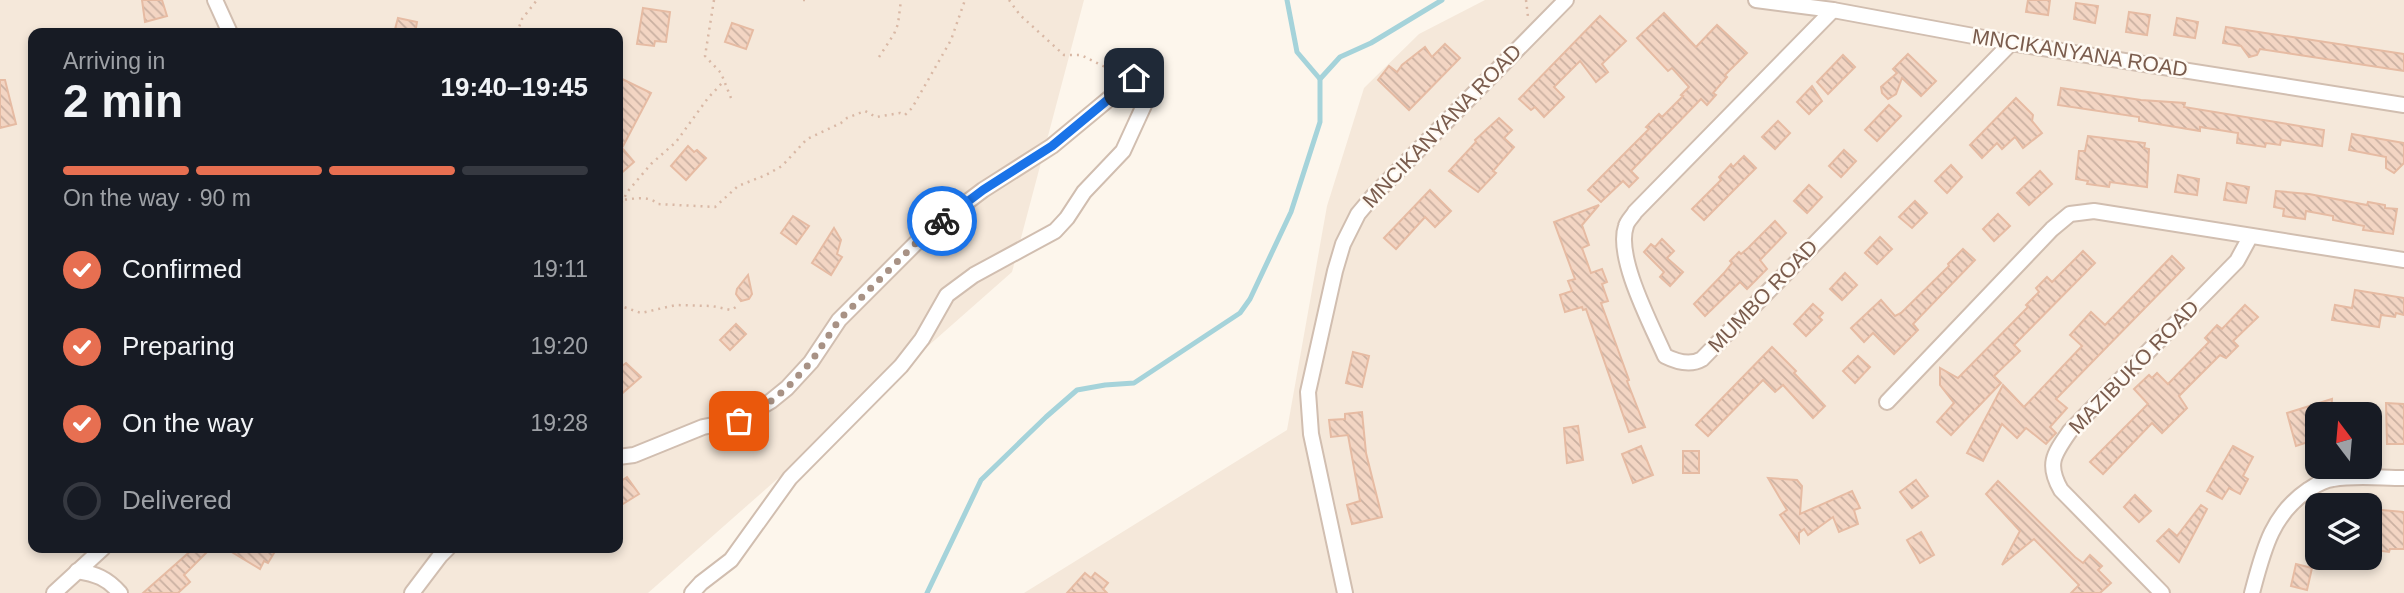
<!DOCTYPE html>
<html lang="en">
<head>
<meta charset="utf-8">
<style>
  :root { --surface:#171b24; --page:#242831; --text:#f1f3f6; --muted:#9ea1a6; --line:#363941; --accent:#e76f51 }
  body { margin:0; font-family:Helvetica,sans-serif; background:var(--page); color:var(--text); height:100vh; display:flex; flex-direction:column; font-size:26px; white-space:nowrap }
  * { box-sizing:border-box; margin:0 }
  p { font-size:23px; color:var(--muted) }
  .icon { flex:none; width:38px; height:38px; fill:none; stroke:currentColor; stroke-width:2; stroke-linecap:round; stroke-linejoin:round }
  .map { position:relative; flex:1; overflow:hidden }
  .panel { position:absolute; left:28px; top:28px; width:595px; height:525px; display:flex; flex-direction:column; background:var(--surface); border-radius:14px; box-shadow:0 4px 10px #0003 }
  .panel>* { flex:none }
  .needle { width:46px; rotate:344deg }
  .controls { position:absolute; left:2305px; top:402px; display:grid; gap:14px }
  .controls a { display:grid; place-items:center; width:77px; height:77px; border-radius:14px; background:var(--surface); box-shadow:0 4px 10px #0003; font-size:35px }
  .pin { position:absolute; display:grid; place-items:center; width:60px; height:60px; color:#fff; margin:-30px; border-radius:14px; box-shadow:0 4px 10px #0006 }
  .courier { position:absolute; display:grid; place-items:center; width:70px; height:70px; margin:-35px; border:5px solid #1a73e8; border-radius:50%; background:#fff; color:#222; box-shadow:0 2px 9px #0007 }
  .head em { font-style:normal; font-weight:600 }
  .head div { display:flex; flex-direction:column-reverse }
  .head { display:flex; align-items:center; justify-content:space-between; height:119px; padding:0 35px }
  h1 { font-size:46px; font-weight:600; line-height:52px }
  .bar { display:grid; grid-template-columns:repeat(4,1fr); gap:10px 7px; align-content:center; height:84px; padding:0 35px }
  .bar i { height:9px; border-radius:5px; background:var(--line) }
  .bar .active { background:var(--accent) }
  .bar p { grid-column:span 4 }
  ol { padding:0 35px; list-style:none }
  li { display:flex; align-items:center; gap:21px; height:77px }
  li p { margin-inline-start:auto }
  li .icon { padding:7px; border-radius:50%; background:var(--accent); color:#fff; stroke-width:4 }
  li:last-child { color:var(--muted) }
  li i { width:38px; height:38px; border:4px solid var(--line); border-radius:50% }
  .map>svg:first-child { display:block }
</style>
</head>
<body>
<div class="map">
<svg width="2404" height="593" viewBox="0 0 2404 593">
  <defs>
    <pattern id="building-back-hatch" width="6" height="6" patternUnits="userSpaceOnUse" patternTransform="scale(1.75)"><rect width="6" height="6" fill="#f3d5c3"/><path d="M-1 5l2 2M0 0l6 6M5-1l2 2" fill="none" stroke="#cab0a1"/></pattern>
  </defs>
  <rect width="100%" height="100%" fill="#fdf6ec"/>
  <g fill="#f5e8da" fill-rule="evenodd">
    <path d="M0,0h1084l-72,272 -364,321h-648zM33,33h585v515h-585z"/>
    <path d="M1485,0h919v593h-1380l263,-163 40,-224 37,-118 55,-54zM2317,415h53v52h-53zM2317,506h53v52h-53z"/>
  </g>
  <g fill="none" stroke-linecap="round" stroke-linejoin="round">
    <g stroke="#a5d3da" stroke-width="5">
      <path d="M1287,0l10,52 23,27"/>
      <path d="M927,593l54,-113 65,-63 31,-27 28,-5 29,-2 106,-70 10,-14 41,-87 29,-90v-43l20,-22 31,-14 71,-43"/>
    </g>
  </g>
  <g fill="url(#building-back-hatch)" stroke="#e6bba3" stroke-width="2">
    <path d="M142,0h20l5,16 -22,6z"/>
    <path d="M2028,0h22l-2,15 -22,-3z"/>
    <path d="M2076,3l22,3 -3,17 -21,-4z"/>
    <path d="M643,8l27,4 -4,30 -11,-1 -1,5 -17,-2z"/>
    <path d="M2129,12l21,3 -3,20 -21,-3z"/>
    <path d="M1664,13l32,34 21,-22 30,28 -22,22 2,2 -14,16 3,2 -9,10 -6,-6 -70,72 7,7 -9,9 -6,-6 -22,21 -13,-12 61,-61 -3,-2 13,-13 3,3 21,-21 -2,-1 8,-8 -17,-19 -4,3 -31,-33z"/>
    <path d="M1600,16l26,25 -24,23 6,8 -12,10 -16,-21 -26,26 10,10 -20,20 -9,-10 -4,3 -12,-11z"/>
    <path d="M398,18l19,4 -2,11h-21z"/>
    <path d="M2177,18l21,4 -3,16 -21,-3z"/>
    <path d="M732,23l21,7 -7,19 -21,-7z"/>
    <path d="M2226,27l178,27v17l-144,-22 -3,6 -8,2 -8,-11 -18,-3z"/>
    <path d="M1445,44l15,14 -51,52 -31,-30 11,-14 8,6 5,-7 23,-18 7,10z"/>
    <path d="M1908,54l28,27 -15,15 -19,-18 -6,16 -8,5 -6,-6 -1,-6 16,-14 -4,-4z"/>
    <path d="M1843,55l12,12 -27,27 -11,-12z"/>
    <path d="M618,77l33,16 -29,55 12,14 -16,14z"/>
    <path d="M0,80h5l11,44 -16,4z"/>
    <path d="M1812,86l10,15 -13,13 -12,-12z"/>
    <path d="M2061,88l80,12 44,3 -1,4 140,23 -2,16 -41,-6 -1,5 -14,-2 -1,4 -28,-4 1,-10 -38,-6v4l-61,-10v-4l-81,-12z"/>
    <path d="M2016,98l17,17 -1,6 10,12 -19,15 -8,-11 -13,12 -5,-6 -15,15 -12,-13z"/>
    <path d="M1889,105l12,11 -24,25 -12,-11z"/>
    <path d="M1499,118l13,12 -8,8 10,9 -21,24 3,2 -18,19 -29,-21 27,-29 -1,-2z"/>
    <path d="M1778,121l12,12 -15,16 -13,-12z"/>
    <path d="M2352,134l52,9v20l-10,10 -8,-5v-11l-37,-7z"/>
    <path d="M2088,136l57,7 -1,5 5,1 -2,38 -37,-5 -1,5 -22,-3 1,-3 -12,-2 3,-28h6z"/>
    <path d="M688,146l6,6 3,-2 9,8 -20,22 -15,-14z"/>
    <path d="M1844,150l12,11 -15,16 -12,-11z"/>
    <path d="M1744,156l12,12 -52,52 -12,-11 29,-29 -2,-3 12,-13 2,3z"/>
    <path d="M1951,165l11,12 -15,16 -12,-12z"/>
    <path d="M2040,171l12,13 -23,21 -12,-12z"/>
    <path d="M2178,175l21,4 -2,16 -22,-3z"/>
    <path d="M2227,183l22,4 -3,16 -22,-3z"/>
    <path d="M1809,185l13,12 -15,16 -13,-12z"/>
    <path d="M1430,190l21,21 -16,16 -10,-10 -29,32 -12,-11z"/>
    <path d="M2276,191l33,3 58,11 1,-3 17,3v3l12,1 -4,25 -30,-4 1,-4 -31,-6v-4l-27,-5 -1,8 -22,-3 1,-7 -10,-2z"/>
    <path d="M1915,201l12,12 -15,15 -13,-11z"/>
    <path d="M1599,205l-17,20 7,20 -7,3 9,25 11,-4 5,13 -5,2 6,17 -7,2 28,77 -2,1 18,46 -16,5 -43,-123 -3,1 -1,-3 -17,5 -5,-17 12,-4 -4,-10 7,-2 -21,-57z"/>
    <path d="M1998,214l12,12 -16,15 -11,-12z"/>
    <path d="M793,216l16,10 -13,18 -15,-11z"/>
    <path d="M1775,221l11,12 -26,27 7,9 -20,20 -7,-7 -35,34 -11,-12 30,-31 8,-10 -2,-2 9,-9 2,2 7,-6z"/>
    <path d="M834,228l7,12 -4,14 5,3 -11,18 -19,-12z"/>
    <path d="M1880,237l12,12 -15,15 -12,-11z"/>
    <path d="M1662,239l12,12 -7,7 16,14 -13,14 -10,-9 4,-5 -20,-20 7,-8 4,3z"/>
    <path d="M1963,249l12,11 -62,64 5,6 -24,24 -21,-21 -9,9 -13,-14 30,-28 14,16 6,-3 48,-47 -1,-2z"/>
    <path d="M2083,251l12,12 -81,82 6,6 -26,25 7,7 -50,52 -14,-13 17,-19 -14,-18v-17l18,10 70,-71 -2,-2 13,-13 -3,-4 11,-11 5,5z"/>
    <path d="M2172,256l12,12 -128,131 11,9 -17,19 6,6 -10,11 -20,-16 -9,10 -15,-14 -19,37 -16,-8 36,-68 21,22 58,-61 -12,-11 21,-23 14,13z"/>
    <path d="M1845,273l12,12 -15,15 -12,-11z"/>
    <path d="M748,275l4,19 -3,5 -8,2 -5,-7 1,-5z"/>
    <path d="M2355,290l49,8v17l-8,-2 -1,4 -14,-2 -2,12 -47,-7 3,-15 17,3z"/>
    <path d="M1813,304l10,9 -4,4 3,3 -16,16 -12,-12z"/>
    <path d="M2245,305l13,12 -25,24 5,5 -12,12 -6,-3 -41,41 8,12 -25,25 -10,-10 -49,51 -13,-12 58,-58 -14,-15 15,-14 3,3 5,-5 11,11 41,-42 -4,-4 12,-13 5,4z"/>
    <path d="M736,324l10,10 -16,16 -10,-10z"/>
    <path d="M1772,347l24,24 -2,2 31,33 -12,12 -30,-33 -8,7 -12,-12 -55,56 -12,-11z"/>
    <path d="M1353,352l16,4 -7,31 -16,-4z"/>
    <path d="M1858,356l12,11 -15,16 -12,-12z"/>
    <path d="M626,363l15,14 -23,20v-28z"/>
    <path d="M2332,399l-1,16h-22l8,24 -21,7 -9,-33z"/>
    <path d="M2386,403l18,1v40h-17z"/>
    <path d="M1362,412l4,41 16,64 -30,7 -5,-19 13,-4 -12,-66 -17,2 -2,-17 16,-1v-5z"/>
    <path d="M1578,426l5,34 -16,3 -3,-35z"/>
    <path d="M1641,446l12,29 -20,8 -11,-29z"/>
    <path d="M2233,446l20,11 -10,19 5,3 -8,15 -11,-6 -7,11 -15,-8z"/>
    <rect x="1683" y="451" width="16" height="22"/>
    <path d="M627,477l12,17 -21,13v-24z"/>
    <path d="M1768,478l29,2 5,6 -2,28 52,-23 8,17 -6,2 4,14 -19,8 -6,-15 -25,18 -4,-6 -5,4v9l-19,-27 7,-5z"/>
    <path d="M1916,480l12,16 -16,12 -12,-16z"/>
    <path d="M1998,481l77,76 8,6 7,-8 12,11 -4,4 13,13 -11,10h-29l8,-8 -45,-46 -32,26 18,-34 -34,-37z"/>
    <path d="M2135,495l16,16 -12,11 -15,-15z"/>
    <path d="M2201,505l6,4 -28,53 -22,-21 12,-12 8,7z"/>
    <path d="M2370,509l34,3v37h-14l-1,3 -15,-2 2,-12h-6z"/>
    <path d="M1921,532l13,23 -14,8 -13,-23z"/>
    <path d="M194,548h11l3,3 -24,24 6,7 -12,11h-35z"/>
    <path d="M225,548h52l-9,15 -4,-2 -4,8z"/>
    <path d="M2296,564l16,4 -5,22 -16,-4z"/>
    <path d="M1085,573l6,5 4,-5 13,10 -5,6 4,4h-40z"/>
  </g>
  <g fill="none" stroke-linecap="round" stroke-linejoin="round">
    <g stroke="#d1beb0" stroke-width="18">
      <g id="street">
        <path d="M215,0l15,33"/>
        <path d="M1756,0l77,10 178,33 393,62"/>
        <path d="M1833,10l-198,202c-2,4 -8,9 -9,14 -11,31 26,100 39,130 12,6 25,10 37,3l309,-316"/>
        <path d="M1887,402l165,-173 18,-15 24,-3 310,49"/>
        <path d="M618,457l16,-2 69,-28 36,-7 32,-19 16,-13 24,-26 28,-42 87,-87 57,-43 69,-44 82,-68 12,-4 5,4v12l-28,61 -39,41 -17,26 -12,13 -81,44 -27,20 -25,44 -21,27 -111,112 -59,82 -30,23 -9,10"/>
        <path d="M77,571c19,3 30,7 43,22"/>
        <path d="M54,593l49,-45"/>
        <path d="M412,593l28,-37 8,-8"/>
        <path d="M1345,593l-34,-159 -3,-42 27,-121 8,-27 15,-30 16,-19 192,-195"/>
        <path d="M2162,593l-101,-103c-15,-26 -7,-36 9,-59l167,-170 13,-24"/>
        <path d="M2252,593c11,-41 19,-78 56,-103 8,-5 15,-10 25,-11 22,-4 48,-1 71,-1"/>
      </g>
    </g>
    <g stroke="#d9b8a5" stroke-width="2.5" stroke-dasharray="2 5" stroke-linecap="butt">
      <path d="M714,0l-9,56 16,17 10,25"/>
      <path d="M803,0h2"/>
      <path d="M1009,0l11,15 44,40h17l22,11 19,3"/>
      <path d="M1526,0l2,17"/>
      <path d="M517,33l5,-14 15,-19"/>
      <path d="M879,57l15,-23 4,-10 3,-24"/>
      <path d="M618,200c14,0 29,-6 40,4l57,3 23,-21 28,-11 16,-9 25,-27 34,-16 6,-5 18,-7 11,6 24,-4 5,2 7,-7 39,-68 14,-40"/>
      <path d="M618,209l10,-18 23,-27 25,-22 32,-44 15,-16"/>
      <path d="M618,305l23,8 35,-8 36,1 19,4 5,-3"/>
    </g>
    <use href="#street" stroke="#fff" stroke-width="14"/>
  </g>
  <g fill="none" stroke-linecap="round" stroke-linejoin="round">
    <path stroke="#a89285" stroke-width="7" stroke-dasharray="0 12.6" d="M739,421l32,-20 16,-13 24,-26 28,-42 81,-81 22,-18"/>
    <path stroke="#1a73e8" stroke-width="9" d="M942,221l41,-31 69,-44 82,-68"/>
  </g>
  <g text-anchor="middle" stroke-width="5" stroke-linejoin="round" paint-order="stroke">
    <g font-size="21" fill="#7a5c4d" stroke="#fffaf3">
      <text transform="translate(2080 53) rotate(9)" y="7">MNCIKANYANA ROAD</text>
      <text transform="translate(1442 126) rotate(-46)" y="7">MNCIKANYANA ROAD</text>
      <text transform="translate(1763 296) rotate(-46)" y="7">MUMBO ROAD</text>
      <text transform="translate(2134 367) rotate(-46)" y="7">MAZIBUKO ROAD</text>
    </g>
  </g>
</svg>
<div class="controls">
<a><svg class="needle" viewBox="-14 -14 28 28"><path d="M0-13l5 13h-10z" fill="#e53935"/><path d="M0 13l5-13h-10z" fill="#9ea1a6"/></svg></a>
<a><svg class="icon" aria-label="layers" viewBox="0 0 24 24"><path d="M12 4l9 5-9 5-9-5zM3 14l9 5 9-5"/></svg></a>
</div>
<div class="pin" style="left:739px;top:421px;background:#ea580c"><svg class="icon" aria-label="bag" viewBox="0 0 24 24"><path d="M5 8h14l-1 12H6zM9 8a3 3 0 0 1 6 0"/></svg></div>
<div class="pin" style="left:1134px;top:78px;background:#1f2937"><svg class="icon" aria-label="home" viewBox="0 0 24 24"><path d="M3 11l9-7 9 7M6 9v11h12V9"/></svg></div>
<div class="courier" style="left:942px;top:221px"><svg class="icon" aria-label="bike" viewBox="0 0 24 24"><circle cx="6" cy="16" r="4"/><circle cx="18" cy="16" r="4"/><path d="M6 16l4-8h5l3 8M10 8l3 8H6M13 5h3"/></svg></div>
<section class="panel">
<div class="head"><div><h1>2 min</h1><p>Arriving in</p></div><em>19:40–19:45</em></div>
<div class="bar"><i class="active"></i><i class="active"></i><i class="active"></i><i></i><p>On the way · 90 m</p></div>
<ol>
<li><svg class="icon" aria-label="check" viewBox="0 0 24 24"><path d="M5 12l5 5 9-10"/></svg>Confirmed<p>19:11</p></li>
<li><svg class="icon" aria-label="check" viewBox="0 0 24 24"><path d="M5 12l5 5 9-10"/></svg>Preparing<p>19:20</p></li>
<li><svg class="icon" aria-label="check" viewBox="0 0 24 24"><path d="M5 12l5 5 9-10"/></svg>On the way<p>19:28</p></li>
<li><i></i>Delivered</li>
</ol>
</section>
</div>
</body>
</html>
